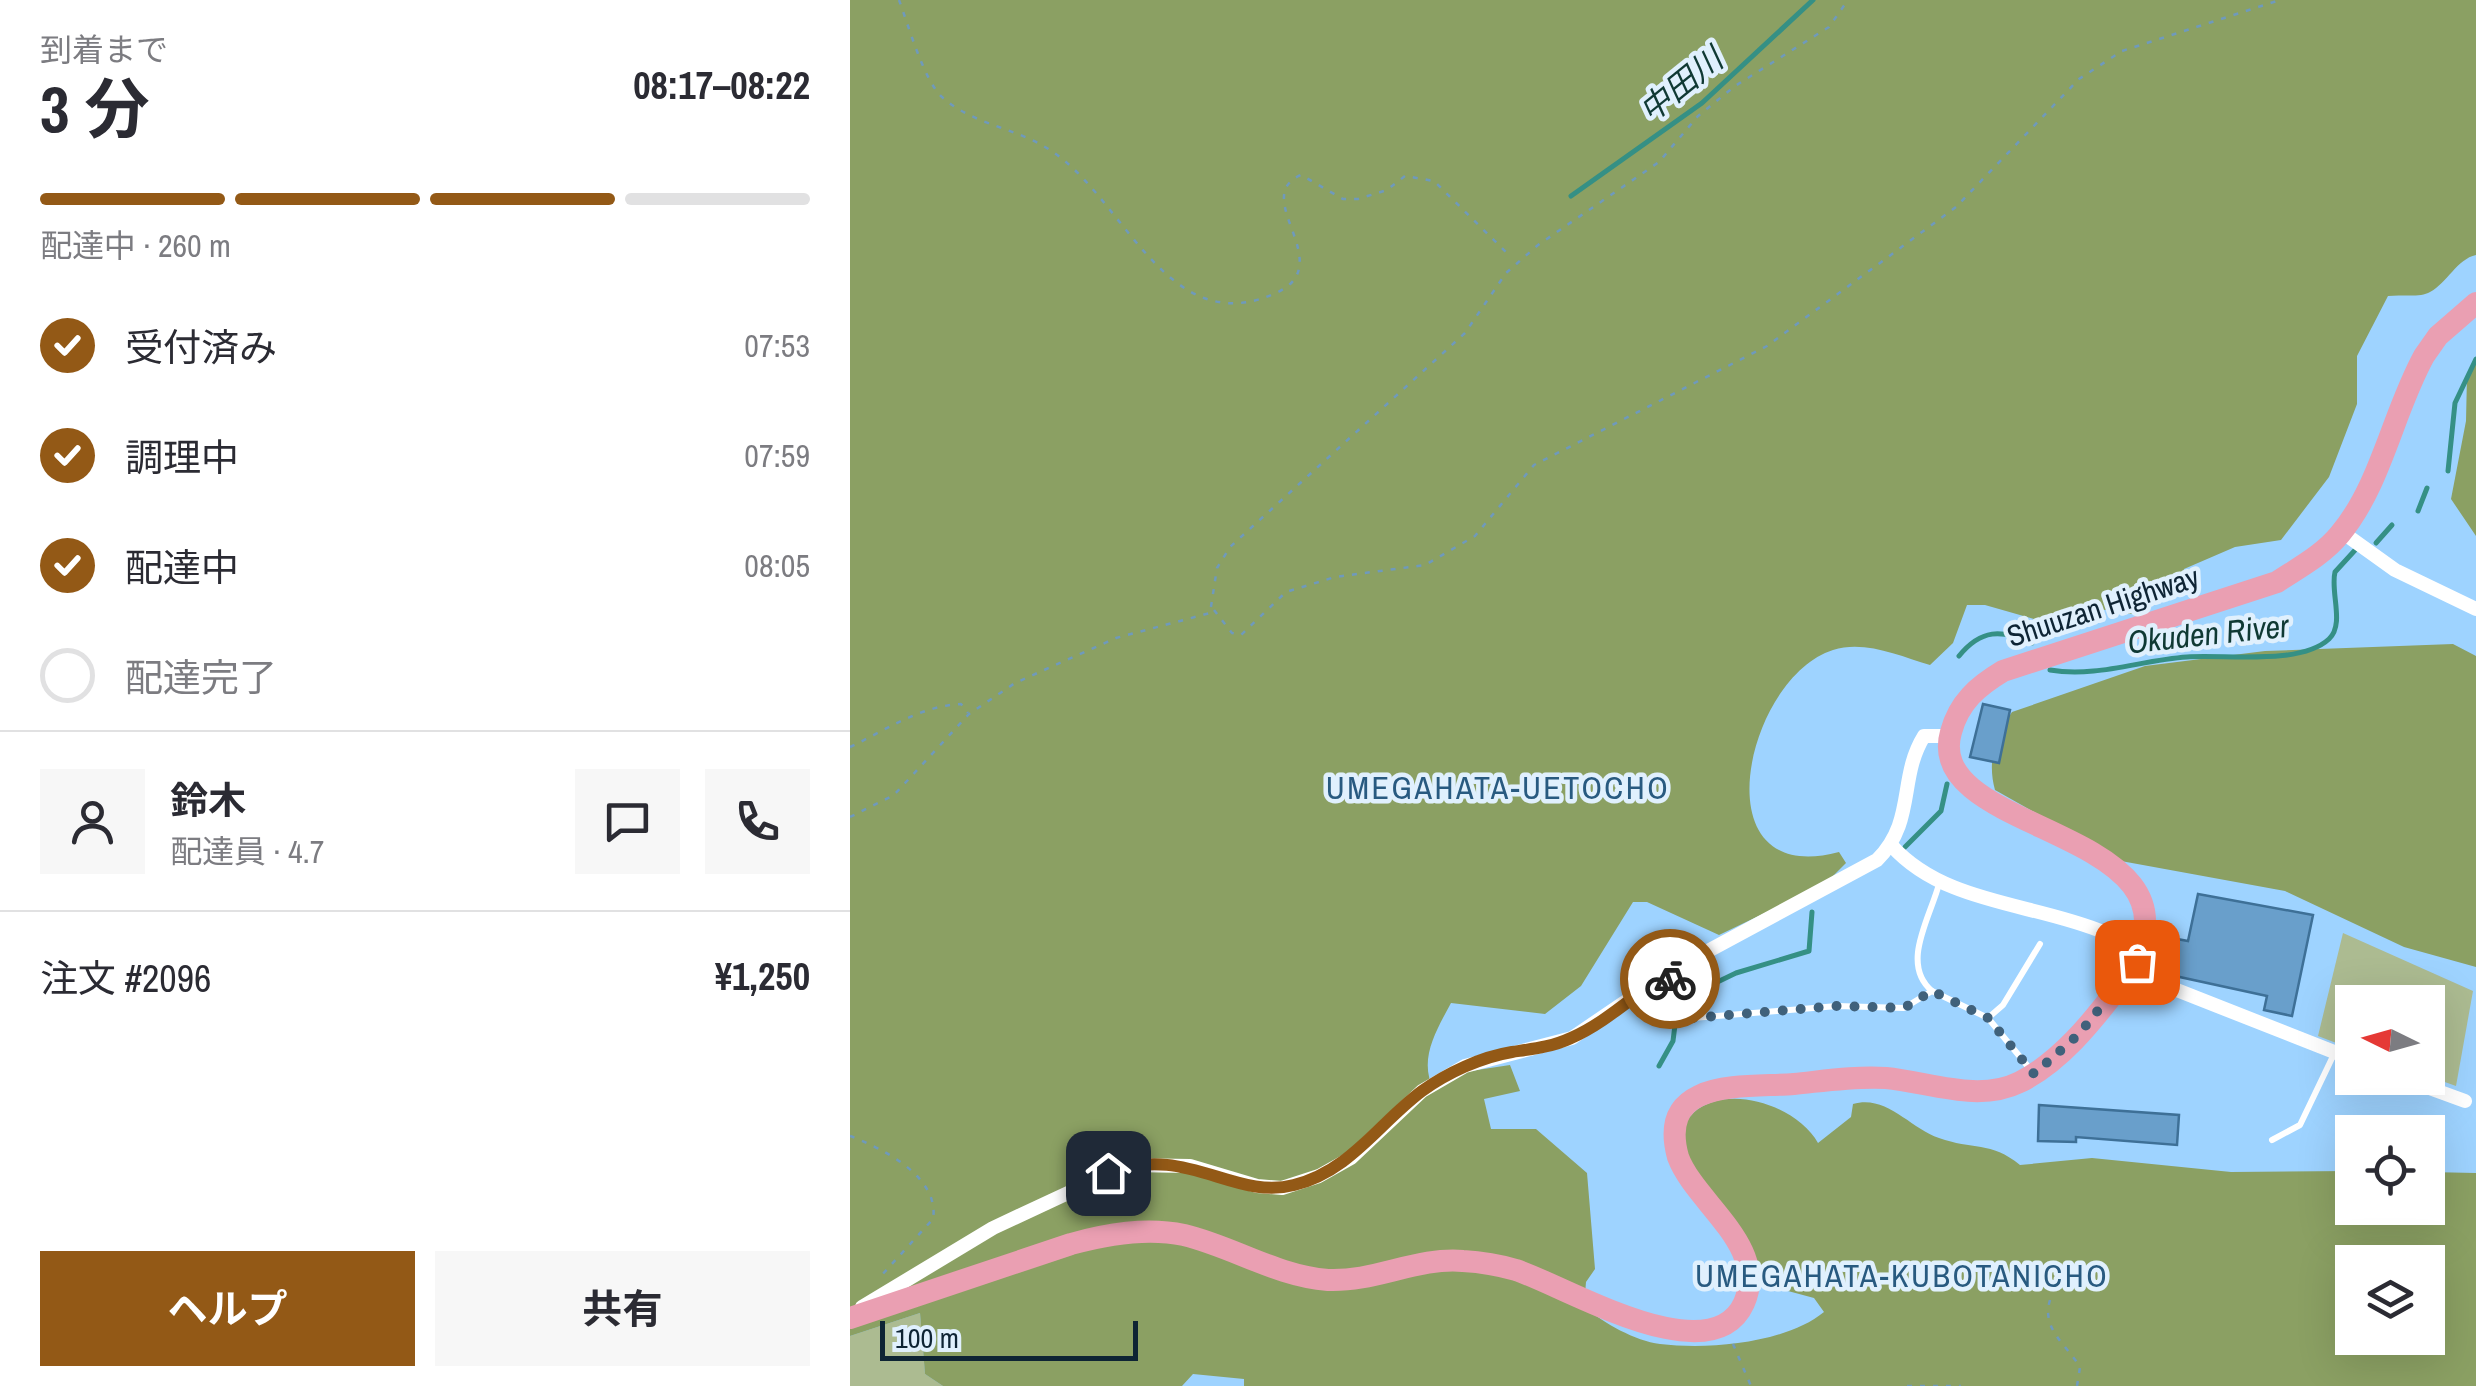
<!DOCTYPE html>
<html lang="ja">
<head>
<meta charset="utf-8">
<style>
  :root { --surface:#fff; --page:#f7f7f7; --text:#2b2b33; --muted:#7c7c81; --line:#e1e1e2; --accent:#935916 }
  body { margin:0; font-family:"Archivo Narrow","Noto Sans JP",sans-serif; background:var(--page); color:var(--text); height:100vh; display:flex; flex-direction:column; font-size:38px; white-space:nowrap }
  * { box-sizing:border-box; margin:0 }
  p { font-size:32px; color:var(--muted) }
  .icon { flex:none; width:55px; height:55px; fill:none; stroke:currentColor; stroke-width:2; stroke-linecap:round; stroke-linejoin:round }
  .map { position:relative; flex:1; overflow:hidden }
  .details { display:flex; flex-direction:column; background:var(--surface); width:850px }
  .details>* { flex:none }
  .needle { width:65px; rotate:275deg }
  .buttons { position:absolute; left:1485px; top:985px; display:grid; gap:20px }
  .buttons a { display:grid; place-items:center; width:110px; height:110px; border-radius:0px; background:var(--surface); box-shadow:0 10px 40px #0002; font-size:50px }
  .scale { position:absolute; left:30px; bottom:25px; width:258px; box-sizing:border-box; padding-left:10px; border:5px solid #0e2434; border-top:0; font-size:28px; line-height:35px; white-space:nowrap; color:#0e2434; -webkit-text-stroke:8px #e0f0fd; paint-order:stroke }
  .pin { position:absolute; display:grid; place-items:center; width:85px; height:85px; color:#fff; margin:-42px; border-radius:20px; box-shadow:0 5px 15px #0006 }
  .courier { position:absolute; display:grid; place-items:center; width:100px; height:100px; margin:-50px; border:8px solid #935916; border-radius:50%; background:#fff; color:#222; box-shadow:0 2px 12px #0007 }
  .summary em { font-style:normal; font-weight:700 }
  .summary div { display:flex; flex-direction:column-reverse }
  .summary { display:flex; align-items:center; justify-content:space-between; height:170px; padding:0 40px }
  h1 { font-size:65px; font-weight:700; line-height:75px }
  .bar { display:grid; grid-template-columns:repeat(4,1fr); gap:15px 10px; align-content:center; height:120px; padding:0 40px }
  .bar i { height:12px; border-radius:8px; background:var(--line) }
  .bar .selected { background:var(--accent) }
  .bar p { grid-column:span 4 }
  .line { display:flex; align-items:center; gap:25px; padding:0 40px; border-top:2px solid var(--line) }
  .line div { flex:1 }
  .round { display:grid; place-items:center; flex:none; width:105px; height:105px; border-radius:0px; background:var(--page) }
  ol { padding:0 40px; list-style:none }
  li { display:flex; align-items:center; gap:30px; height:110px }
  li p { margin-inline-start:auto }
  li .icon { padding:10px; border-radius:50%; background:var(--accent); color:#fff; stroke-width:4 }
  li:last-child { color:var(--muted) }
  li i { width:55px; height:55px; border:5px solid var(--line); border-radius:50% }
  .action { display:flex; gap:20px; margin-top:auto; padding:20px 40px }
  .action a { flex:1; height:115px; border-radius:0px; background:var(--accent); color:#fff; font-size:40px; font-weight:700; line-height:115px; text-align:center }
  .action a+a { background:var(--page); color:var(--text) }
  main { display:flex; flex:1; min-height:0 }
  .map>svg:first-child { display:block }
</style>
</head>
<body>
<main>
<section class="details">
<div class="summary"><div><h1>3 分</h1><p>到着まで</p></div><em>08:17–08:22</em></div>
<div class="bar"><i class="selected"></i><i class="selected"></i><i class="selected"></i><i></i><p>配達中 · 260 m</p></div>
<ol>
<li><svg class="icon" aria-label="check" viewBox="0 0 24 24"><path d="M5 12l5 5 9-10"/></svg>受付済み<p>07:53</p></li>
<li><svg class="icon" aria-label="check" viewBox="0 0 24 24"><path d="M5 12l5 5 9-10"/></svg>調理中<p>07:59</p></li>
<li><svg class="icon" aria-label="check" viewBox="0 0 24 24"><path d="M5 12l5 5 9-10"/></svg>配達中<p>08:05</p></li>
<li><i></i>配達完了</li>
</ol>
<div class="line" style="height:180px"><a class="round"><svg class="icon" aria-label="person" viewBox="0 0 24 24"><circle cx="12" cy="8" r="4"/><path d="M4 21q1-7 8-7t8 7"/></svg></a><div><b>鈴木</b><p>配達員 · 4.7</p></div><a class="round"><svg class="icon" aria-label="chat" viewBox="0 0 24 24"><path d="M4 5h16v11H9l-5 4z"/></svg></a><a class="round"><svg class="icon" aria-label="phone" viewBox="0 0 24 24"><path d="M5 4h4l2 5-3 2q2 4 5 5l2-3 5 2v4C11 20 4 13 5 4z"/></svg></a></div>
<div class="line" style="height:130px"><div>注文 #2096</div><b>¥1,250</b></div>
<div class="action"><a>ヘルプ</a><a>共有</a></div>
</section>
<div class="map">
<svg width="1626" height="1386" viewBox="0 0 1626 1386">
  <rect width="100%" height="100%" fill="#9ed3ff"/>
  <g fill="#acbb91">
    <path d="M1493,933l130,58 -17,95 -28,-10v-74h-76v47l-34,-13z"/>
    <path d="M70,1313l5,61 18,12h-93v-50z"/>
  </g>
  <g fill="#8ba063" fill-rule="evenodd">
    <path d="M0,0h1626v255c-19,4 -29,28 -46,37 -10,6 -29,2 -42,4l-31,60v48l-28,73 -48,63 -46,7 -51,22 -10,28 -43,17 -45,-7 -21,21 -80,-23h-18l-14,38 -23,22c-31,-9 -65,-25 -97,-15 -88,28 -135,240 6,202l7,11 -21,21 -106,51 -72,-33h-14l-52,84 -36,28 -94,-11c-15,28 -33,57 -17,87l30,-18 46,-7 10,26 -36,8 7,30h45l51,44 8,96 -9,13 -2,25c20,16 51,34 76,37 50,6 126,-1 164,-32l-10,-14 -26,-7 -17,-13 -85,-102 -5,-49c5,-5 11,-14 17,-18 36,-25 101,-1 120,34l33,-26 2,-13c33,-10 57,24 86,34 33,12 52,3 81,27l72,-7 139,14 121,-1v37h76v-36l48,1v213h-1232v-7l-51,-5 -11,12h-239l-18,-12 -5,-61 -70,23zM1502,1262h76v76h-76z"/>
    <path d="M1626,360v176l-25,-37 15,-78 1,-45z"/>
    <path d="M1603,644l23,12v311l-72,-20 -119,-56 -164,-30 -126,-71c-8,-29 0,-54 17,-78l133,-46 120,-15z"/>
  </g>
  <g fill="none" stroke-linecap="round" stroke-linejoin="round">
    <g stroke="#359085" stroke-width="5">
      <path d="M721,196l131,-93 111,-103"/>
      <path d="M1598,471l7,-68 21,-44"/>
      <path d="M1568,511l9,-23"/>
      <path d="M1526,543l16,-18"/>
      <path d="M1109,656c22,-27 42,-27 73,-13"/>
      <path d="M1200,670c46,8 91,-10 137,-13 36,-3 113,9 142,-18 16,-15 1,-47 6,-67l22,-24"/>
      <path d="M1055,847l36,-36 6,-27"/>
      <path d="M809,1066l14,-25 5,-40 58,-28 73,-22 3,-39"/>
    </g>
  </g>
  <g fill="#699fcb" stroke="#3e7097" stroke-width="2.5">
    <path d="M1133,704l27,6 -11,53 -29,-6z"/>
    <path d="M1348,894l115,21 -21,101 -28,-6 3,-14 -101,-22 -11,-9 6,-29 27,5z"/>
    <path d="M1189,1105l140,10 -2,30 -101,-8v5l-38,-1z"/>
  </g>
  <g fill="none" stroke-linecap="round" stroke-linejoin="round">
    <g stroke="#6f9abc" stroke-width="2.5" stroke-dasharray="5 8" stroke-linecap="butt">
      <path d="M49,0c9,24 25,81 43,97 30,27 70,30 103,50 78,44 120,199 233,145 60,-29 -29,-95 23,-117l42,24h15l29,-9 18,-14 29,5 74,73"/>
      <path d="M364,610l18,23 9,2 45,-43 49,-15 90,-12 50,-29 59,-71 233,-119 189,-139 123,-128 43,-28 158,-51"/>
      <path d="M0,747c36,-17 70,-41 111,-43l7,9"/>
      <path d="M0,817l44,-22 75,-81 46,-31 101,-45 94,-25 7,-45 13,-21 235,-214 41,-60 32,-28 121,-83 39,-46 37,-30 94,-59 19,-27"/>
      <path d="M0,1136c32,12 90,41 83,83l-53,58"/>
      <path d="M1200,1300c-9,29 16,44 30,67l-3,19"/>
      <path d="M883,1344l18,42"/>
      <path d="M1057,1386h54"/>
    </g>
    <g stroke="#fff" stroke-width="6">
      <path d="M822,977l-13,33 10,10 168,-14 67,2 28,-17c-32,-27 -2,-73 7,-107"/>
      <path d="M1082,991l56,27 42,51"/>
      <path d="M1138,1018l15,-13 37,-61"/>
      <path d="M1422,1140l28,-15 34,-71"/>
    </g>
    <g stroke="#fff" stroke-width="14">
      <path d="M1492,532l53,38 81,39"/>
      <path d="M1042,846c52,58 142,57 211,86"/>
      <path d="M1287,962l22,21 193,76"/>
      <path d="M1552,1078l63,23"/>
      <path d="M12,1307l131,-79 135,-63 62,1 67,20 25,2 37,-12 32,-18 71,-67 43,-25 107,-28 97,-66 208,-112c39,-39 21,-82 47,-124h25"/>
    </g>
    <path stroke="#ea9fb2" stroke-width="22" d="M0,1318l221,-74c36,-10 75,-17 113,-9 50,12 92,41 144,45 47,2 89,-23 135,-19 17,1 36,4 53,9 49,16 195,106 228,33 25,-57 -49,-100 -66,-146 -22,-81 69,-69 116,-73 30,-3 61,-8 92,-6 43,4 92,25 134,4 40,-20 72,-60 98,-94 120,-163 -198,-147 -167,-256 8,-30 27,-46 52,-61l274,-89c21,-14 46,-27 63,-48 41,-49 53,-122 84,-178l14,-20 38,-33"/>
  </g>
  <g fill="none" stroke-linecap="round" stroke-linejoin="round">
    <path stroke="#40617b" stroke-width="10" stroke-dasharray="0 18" d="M820,979l-12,31 12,10 166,-14 68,2 28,-17 56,27 46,56 45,-40 58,-72"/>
    <path stroke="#935916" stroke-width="12" d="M258,1173c78,-30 126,28 186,12 56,-14 84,-61 128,-94 25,-18 59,-34 90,-39 20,-3 40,-5 59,-14 39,-17 71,-51 108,-72l-9,13"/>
  </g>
  <g text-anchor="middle" stroke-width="9" stroke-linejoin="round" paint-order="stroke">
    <g font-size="30" fill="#0e2434" stroke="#e0f0fd">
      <text transform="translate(1253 607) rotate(-18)" y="10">Shuuzan Highway</text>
    </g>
    <g font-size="32" font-style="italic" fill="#0f3934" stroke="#e0f0fd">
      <text transform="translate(831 85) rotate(-39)" y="11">中田川</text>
      <text transform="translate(1358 634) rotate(-6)" y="11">Okuden River</text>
    </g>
    <g font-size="32" letter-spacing="2.5" fill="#285a80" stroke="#e0f0fd">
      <text x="648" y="799">UMEGAHATA-UETOCHO</text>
      <text x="1052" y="1287">UMEGAHATA-KUBOTANICHO</text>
    </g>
  </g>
</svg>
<div class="buttons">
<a><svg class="needle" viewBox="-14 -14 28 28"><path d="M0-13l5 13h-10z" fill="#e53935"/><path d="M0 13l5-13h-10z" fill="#7c7c81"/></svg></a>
<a><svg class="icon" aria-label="locate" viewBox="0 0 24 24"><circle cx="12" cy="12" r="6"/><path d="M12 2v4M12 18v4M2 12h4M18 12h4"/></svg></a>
<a><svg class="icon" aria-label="layers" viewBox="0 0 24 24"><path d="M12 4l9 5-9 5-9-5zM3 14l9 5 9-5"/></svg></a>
</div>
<div class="scale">100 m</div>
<div class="pin" style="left:1287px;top:962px;background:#ea580c"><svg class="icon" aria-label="bag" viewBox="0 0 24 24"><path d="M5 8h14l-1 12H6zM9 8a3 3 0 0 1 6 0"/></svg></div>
<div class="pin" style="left:258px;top:1173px;background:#1f2937"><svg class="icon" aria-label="home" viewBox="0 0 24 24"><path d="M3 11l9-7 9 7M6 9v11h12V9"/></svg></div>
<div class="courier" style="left:820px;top:979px"><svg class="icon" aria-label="bike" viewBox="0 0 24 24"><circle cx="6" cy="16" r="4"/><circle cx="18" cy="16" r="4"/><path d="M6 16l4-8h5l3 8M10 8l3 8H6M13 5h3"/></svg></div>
</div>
</main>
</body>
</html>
